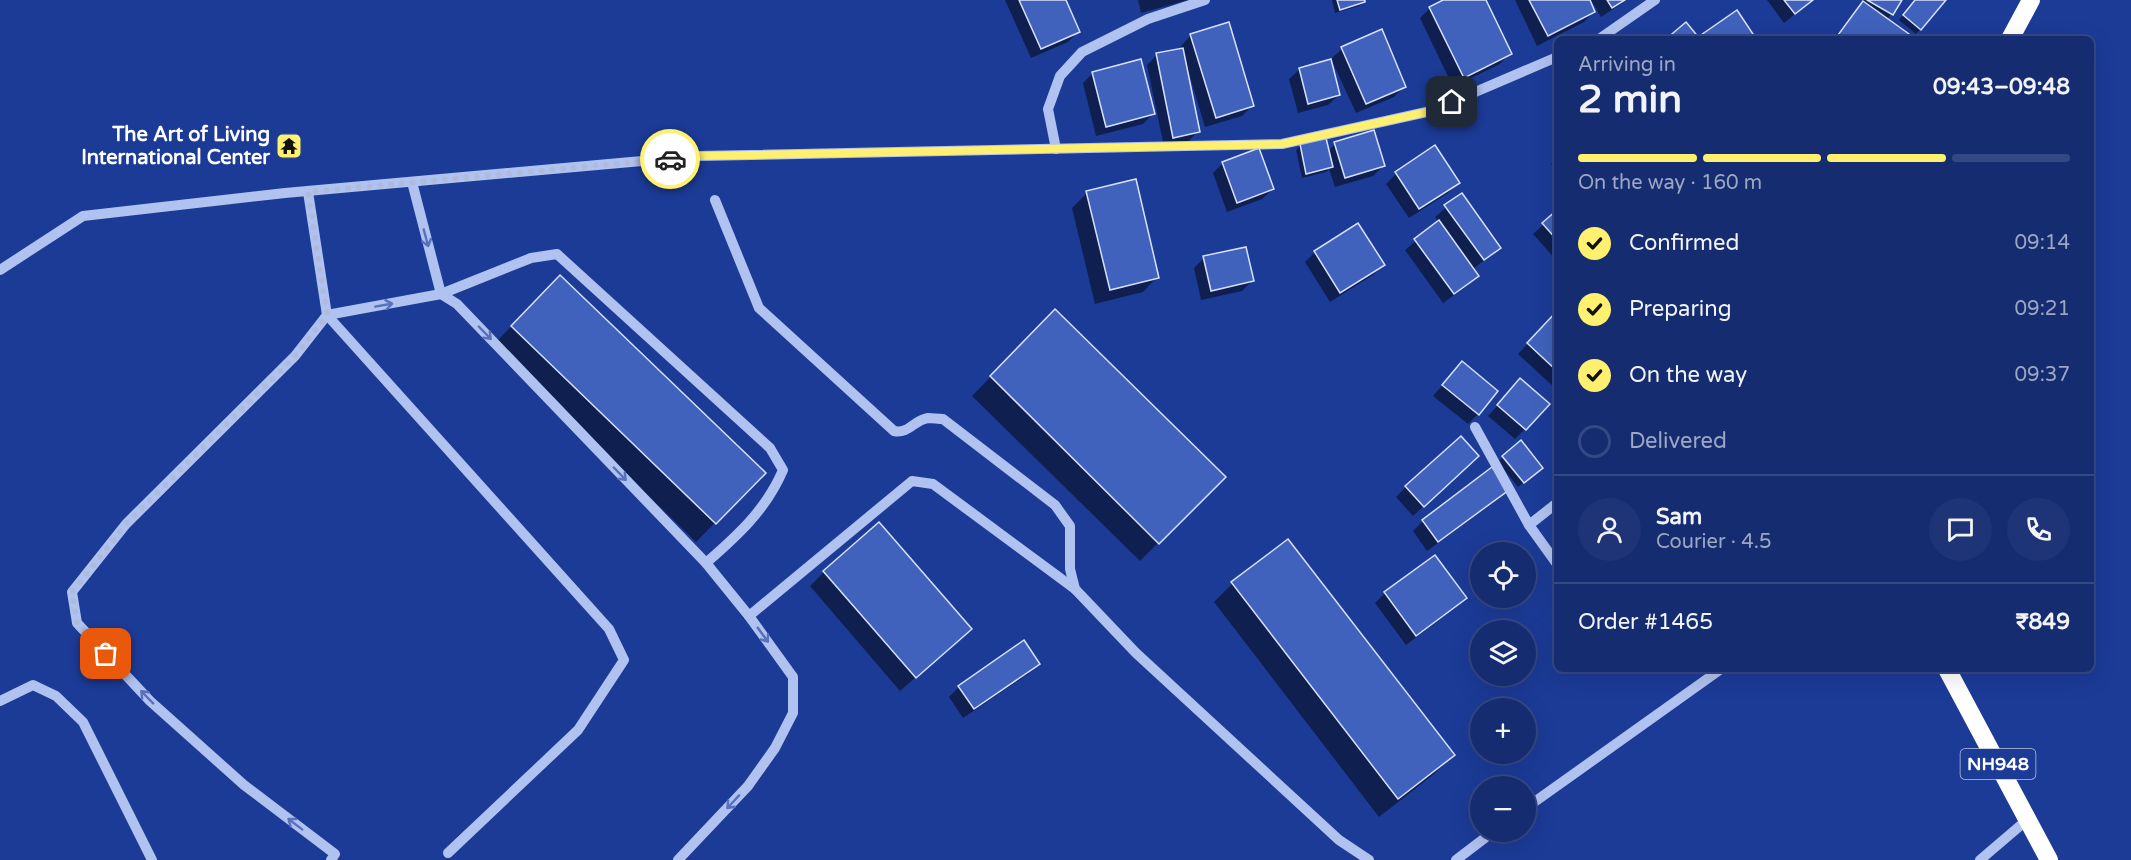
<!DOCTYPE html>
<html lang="en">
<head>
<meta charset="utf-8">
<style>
  :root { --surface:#152c71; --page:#1e3476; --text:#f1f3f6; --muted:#9da7c3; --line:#344884; --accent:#fff06f }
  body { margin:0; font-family:"Varela Round",sans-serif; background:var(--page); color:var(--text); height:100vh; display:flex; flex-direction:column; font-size:22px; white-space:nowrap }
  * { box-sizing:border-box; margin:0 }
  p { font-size:20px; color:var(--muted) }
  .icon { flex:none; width:33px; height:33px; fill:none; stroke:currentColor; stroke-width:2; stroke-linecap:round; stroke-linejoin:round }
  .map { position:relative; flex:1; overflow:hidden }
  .sheet { position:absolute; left:1554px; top:36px; width:540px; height:636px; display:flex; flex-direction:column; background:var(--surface); border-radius:9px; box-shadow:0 6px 24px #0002,0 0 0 2px var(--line) }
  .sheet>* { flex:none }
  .buttons { position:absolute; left:1470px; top:542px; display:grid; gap:12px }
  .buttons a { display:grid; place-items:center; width:66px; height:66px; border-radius:50%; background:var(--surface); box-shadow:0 6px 24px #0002,0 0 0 2px var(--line); font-size:30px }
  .pin { position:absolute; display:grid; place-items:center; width:51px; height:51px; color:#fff; margin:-26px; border-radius:12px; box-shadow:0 3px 9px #0006 }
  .courier { position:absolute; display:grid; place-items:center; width:60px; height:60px; margin:-30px; border:4px solid #fff06f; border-radius:50%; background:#fff; color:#222; box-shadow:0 2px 8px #0007 }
  .overview em { font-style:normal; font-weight:700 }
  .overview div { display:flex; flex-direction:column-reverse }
  .overview { display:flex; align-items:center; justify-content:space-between; height:102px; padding:0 24px }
  h1 { font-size:39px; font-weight:700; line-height:45px }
  .bar { display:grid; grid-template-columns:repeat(4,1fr); gap:9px 6px; align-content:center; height:72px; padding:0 24px }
  .bar i { height:8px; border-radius:4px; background:var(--line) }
  .bar .active { background:var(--accent) }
  .bar p { grid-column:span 4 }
  .line { display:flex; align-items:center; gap:15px; padding:0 24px; border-top:2px solid var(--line) }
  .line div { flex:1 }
  .round { display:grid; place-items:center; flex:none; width:63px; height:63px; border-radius:32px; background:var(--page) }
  ol { padding:0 24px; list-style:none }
  li { display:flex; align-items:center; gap:18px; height:66px }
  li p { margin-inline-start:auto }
  li .icon { padding:6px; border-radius:50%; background:var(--accent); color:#111; stroke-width:4 }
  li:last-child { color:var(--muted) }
  li i { width:33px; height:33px; border:3px solid var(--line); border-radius:50% }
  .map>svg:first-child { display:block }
</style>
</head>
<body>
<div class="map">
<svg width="2131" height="860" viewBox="0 0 2131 860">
  <rect width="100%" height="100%" fill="#1c3b97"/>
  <g fill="#0007">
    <path d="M1005,0h59l14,32 -10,10 -37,16z"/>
    <path d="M1138,0h50l-47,13z"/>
    <path d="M1332,0h31l1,2 -5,4 -24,7z"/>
    <path d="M1446,0h38l26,53 -10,11 -47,23 -33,-69 10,-10z"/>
    <path d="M1515,0h73l6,11 -10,11 -47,24z"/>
    <path d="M1591,0h36l-26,17z"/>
    <path d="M1767,0h46l-29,23z"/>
    <path d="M1864,0h36l-13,20 27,19h-81z"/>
    <path d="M1916,0h28l-28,34 -17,-14z"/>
    <path d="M1381,31l24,55 -11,11 -38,16 -25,-54 11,-10z"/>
    <path d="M1191,35l61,71 -10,10 -37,11 -18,-60 -2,1 13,63 -10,11 -24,5 -17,-82 10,-10 25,-6 -1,-3z"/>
    <path d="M1300,69l39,26 -11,10 -30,8 -9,-34z"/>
    <path d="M1093,73l60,41 -10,10 -47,12 -13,-53z"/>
    <path d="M1335,144l48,22 -10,10 -38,11 -6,-18 -3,3 -24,6 -6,-28 5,-5 27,6z"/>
    <path d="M1435,147l23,35 -10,11 -39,25 -23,-34 10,-10z"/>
    <path d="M1557,158v13l-6,-7z"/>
    <path d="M1223,163l50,26 -11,10 -35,13 -14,-39z"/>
    <path d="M1087,193l70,84 -14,15 -48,12 -23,-96z"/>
    <path d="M1461,195l38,53 -27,22 5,6 -10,10 -24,17 -38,-53 34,-28 -4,-5z"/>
    <path d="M1557,212v49l-24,-27z"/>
    <path d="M1315,252l68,13 -10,10 -43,27 -25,-40z"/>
    <path d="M1204,258l48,23 -10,10 -41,9 -7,-32z"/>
    <path d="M541,296l223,177 -68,69 -203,-197z"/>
    <path d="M1055,311l168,166 -83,84 -168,-165z"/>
    <path d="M1557,313v77l-39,-36z"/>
    <path d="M1462,363l16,51 -10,10 -35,-28z"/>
    <path d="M1511,391l14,38 -10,10 -27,-23z"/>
    <path d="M1503,457l33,15 -18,15 -20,-25z"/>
    <path d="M1467,466l-54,50 -17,-19 10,-10z"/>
    <path d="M1507,490l-10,10 -70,51 -14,-20 10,-10z"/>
    <path d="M824,572l131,71 -55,48 -90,-105z"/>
    <path d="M1232,584l221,171 -19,19 -55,43 -165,-215z"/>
    <path d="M1385,593l80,5 -10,10 -49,37 -31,-42z"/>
    <path d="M1024,642l14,22 -10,10 -65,44 -14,-21 10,-10z"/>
  </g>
  <g fill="#4062bc" stroke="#d7e1fb" stroke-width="1.5">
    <path d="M1019,0h47l14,32 -39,17z"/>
    <path d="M1337,0h28v2l-25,8z"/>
    <path d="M1443,0h43l26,54 -48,24 -35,-71z"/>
    <path d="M1529,0h61l5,12 -47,24z"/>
    <path d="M1607,0h18l-13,8z"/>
    <path d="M1784,0h29l-18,14z"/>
    <path d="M1867,0h35l-9,15z"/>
    <path d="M1915,0h31l-25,30 -18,-15z"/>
    <path d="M1863,1l53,38h-81z"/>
    <path d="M1737,10l18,27 -3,2h-49l-2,-4z"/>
    <path d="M1229,22l25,84 -38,12 -26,-84z"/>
    <path d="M1686,22l14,17h-34z"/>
    <path d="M1382,29l24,58 -40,17 -25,-57z"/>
    <path d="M1183,48l17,84 -27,6 -17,-85z"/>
    <path d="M1141,59l14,55 -49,13 -14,-55z"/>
    <path d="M1331,59l9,36 -32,9 -9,-36z"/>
    <path d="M1374,130l11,36 -40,12 -11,-36z"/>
    <path d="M1326,138l7,29 -27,7 -6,-30z"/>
    <path d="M1435,145l25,38 -41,26 -24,-37z"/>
    <path d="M1259,148l15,41 -37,14 -15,-41z"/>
    <path d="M1136,179l23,99 -49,12 -24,-99z"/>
    <path d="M1462,193l39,55 -17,12 -40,-55z"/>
    <path d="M1557,210v30l-15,-17z"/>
    <path d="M1439,220l40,56 -25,18 -40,-55z"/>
    <path d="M1358,223l27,42 -45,28 -26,-42z"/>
    <path d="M1246,247l8,34 -43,10 -8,-35z"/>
    <path d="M560,275l206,198 -50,51 -205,-198z"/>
    <path d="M1055,309l171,168 -67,67 -169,-168z"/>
    <path d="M1557,311v60l-30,-28z"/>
    <path d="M1462,361l36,30 -19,24 -37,-30z"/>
    <path d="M1520,378l30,26 -24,26 -29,-25z"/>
    <path d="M1461,436l18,20 -55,51 -19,-21z"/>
    <path d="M1521,440l22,28 -19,15 -22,-27z"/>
    <path d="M1492,467l17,23 -71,52 -16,-22z"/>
    <path d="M879,522l93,107 -56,49 -93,-107z"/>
    <path d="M1288,539l167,216 -57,44 -167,-217z"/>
    <path d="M1435,555l32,43 -51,38 -32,-44z"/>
    <path d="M1024,640l16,24 -66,45 -16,-23z"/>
  </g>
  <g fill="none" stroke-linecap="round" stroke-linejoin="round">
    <g stroke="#b0c2f0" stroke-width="10">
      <path d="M1599,39l56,-39"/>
      <path d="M1056,149l-8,-40 12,-33 22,-24 66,-33 57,-19"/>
      <path d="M412,182l29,112 16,10 249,259 43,53 44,61v36l-18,35 -27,38 -70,74"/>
      <path d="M308,192l19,123 282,314 15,31 -46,70 -130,123"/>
      <path d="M715,200l44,108 135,123c15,3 20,-11 34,-13 5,0 10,1 15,1l112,86 15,21v43l5,20 61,64 203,187 30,20"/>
      <path d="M0,270l83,-54 202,-23 413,-37 584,-12 149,-33 126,-54"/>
      <path d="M1475,427l54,98 28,39"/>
      <path d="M1529,525l28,-22"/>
      <path d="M749,616l163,-135 21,3 142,105"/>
      <path d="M0,701l33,-16 23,11 27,26 69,138"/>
      <path d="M1526,808l195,-139"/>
      <path d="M331,860l4,-6 -91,-69 -94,-84 -73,-78 -5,-31 54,-68 169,-168 32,-41 114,-21 90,-36 26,-4 213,194 13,22c-17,40 -46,66 -77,93"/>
      <path d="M1456,860l38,-29"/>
      <path d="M1980,860l48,-41"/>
    </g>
    <g stroke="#fff" stroke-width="18">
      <path d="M2010,39l21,-39"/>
      <path d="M1947,669l102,191"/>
    </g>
  </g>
  <defs><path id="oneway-shaft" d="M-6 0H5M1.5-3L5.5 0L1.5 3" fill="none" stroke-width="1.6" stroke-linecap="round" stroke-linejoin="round" transform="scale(1.5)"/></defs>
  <g stroke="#5771bb">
    <use href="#oneway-shaft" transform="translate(426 238) rotate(75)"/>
    <use href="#oneway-shaft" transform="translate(384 305) rotate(-10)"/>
    <use href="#oneway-shaft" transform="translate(485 333) rotate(46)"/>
    <use href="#oneway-shaft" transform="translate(620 474) rotate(46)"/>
    <use href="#oneway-shaft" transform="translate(763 635) rotate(54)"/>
    <use href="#oneway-shaft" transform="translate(147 697) rotate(-134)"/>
    <use href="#oneway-shaft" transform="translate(733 802) rotate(133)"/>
    <use href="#oneway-shaft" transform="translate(295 824) rotate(-143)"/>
  </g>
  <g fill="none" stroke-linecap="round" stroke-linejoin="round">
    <path stroke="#b0badb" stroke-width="6" stroke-dasharray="0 10.8" d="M106,654l-29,-31 -5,-31 54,-68 169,-168 32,-41 -19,-123 362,-33"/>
    <path stroke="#fff06f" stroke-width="8" d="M670,159l28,-3 584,-12 149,-33 21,-9"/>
  </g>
  <defs>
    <g id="temple-square" transform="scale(1.35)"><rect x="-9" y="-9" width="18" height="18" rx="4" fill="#fff06f" stroke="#1c3b97"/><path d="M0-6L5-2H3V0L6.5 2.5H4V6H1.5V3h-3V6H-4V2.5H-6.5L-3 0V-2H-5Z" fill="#111"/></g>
  </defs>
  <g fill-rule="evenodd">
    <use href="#temple-square" x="289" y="146"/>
  </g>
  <g text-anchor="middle" stroke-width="5" stroke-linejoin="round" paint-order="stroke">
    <rect fill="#1c3b97" stroke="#bbc4e0" stroke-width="1.5" x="1960.5" y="749" width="75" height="30" rx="4.5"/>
    <g font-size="18" font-weight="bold" fill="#fff">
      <text x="1998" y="770">NH948</text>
    </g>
    <g font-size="20" font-weight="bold" fill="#fff" stroke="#1c3b97" text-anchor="end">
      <text x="270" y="141">The Art of Living<tspan x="270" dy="23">International Center</tspan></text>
    </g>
  </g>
</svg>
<div class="buttons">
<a><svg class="icon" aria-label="locate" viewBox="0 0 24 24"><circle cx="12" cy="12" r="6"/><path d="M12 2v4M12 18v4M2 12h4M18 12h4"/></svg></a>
<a><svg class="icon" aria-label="layers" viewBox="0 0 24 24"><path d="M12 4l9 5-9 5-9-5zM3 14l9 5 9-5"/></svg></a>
<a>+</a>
<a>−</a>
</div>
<div class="pin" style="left:106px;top:654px;background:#ea580c"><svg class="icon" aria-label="bag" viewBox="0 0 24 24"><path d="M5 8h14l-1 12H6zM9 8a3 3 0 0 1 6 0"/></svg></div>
<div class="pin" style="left:1452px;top:102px;background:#1f2937"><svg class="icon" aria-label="home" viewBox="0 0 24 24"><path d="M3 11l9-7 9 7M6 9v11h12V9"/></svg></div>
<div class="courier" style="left:670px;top:159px"><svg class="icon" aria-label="car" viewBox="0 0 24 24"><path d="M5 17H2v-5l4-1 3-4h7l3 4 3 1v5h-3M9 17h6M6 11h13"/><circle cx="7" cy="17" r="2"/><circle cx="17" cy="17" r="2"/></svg></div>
<section class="sheet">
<div class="overview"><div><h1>2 min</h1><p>Arriving in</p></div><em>09:43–09:48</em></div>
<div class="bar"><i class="active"></i><i class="active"></i><i class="active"></i><i></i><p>On the way · 160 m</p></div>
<ol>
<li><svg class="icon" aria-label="check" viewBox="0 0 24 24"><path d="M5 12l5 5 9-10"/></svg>Confirmed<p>09:14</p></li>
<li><svg class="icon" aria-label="check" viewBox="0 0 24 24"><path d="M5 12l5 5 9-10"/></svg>Preparing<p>09:21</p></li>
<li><svg class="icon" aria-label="check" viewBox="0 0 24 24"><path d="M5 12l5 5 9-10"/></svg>On the way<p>09:37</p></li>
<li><i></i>Delivered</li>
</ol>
<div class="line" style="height:108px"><a class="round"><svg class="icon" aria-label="person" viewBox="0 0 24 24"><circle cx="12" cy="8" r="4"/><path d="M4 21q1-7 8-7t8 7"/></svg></a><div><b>Sam</b><p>Courier · 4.5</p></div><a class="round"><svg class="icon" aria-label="chat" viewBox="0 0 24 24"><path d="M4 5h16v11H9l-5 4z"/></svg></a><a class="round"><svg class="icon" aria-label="phone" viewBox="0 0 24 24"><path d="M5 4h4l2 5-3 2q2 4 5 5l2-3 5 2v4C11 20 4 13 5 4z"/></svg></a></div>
<div class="line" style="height:78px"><div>Order #1465</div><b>₹849</b></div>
</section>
</div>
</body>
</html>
